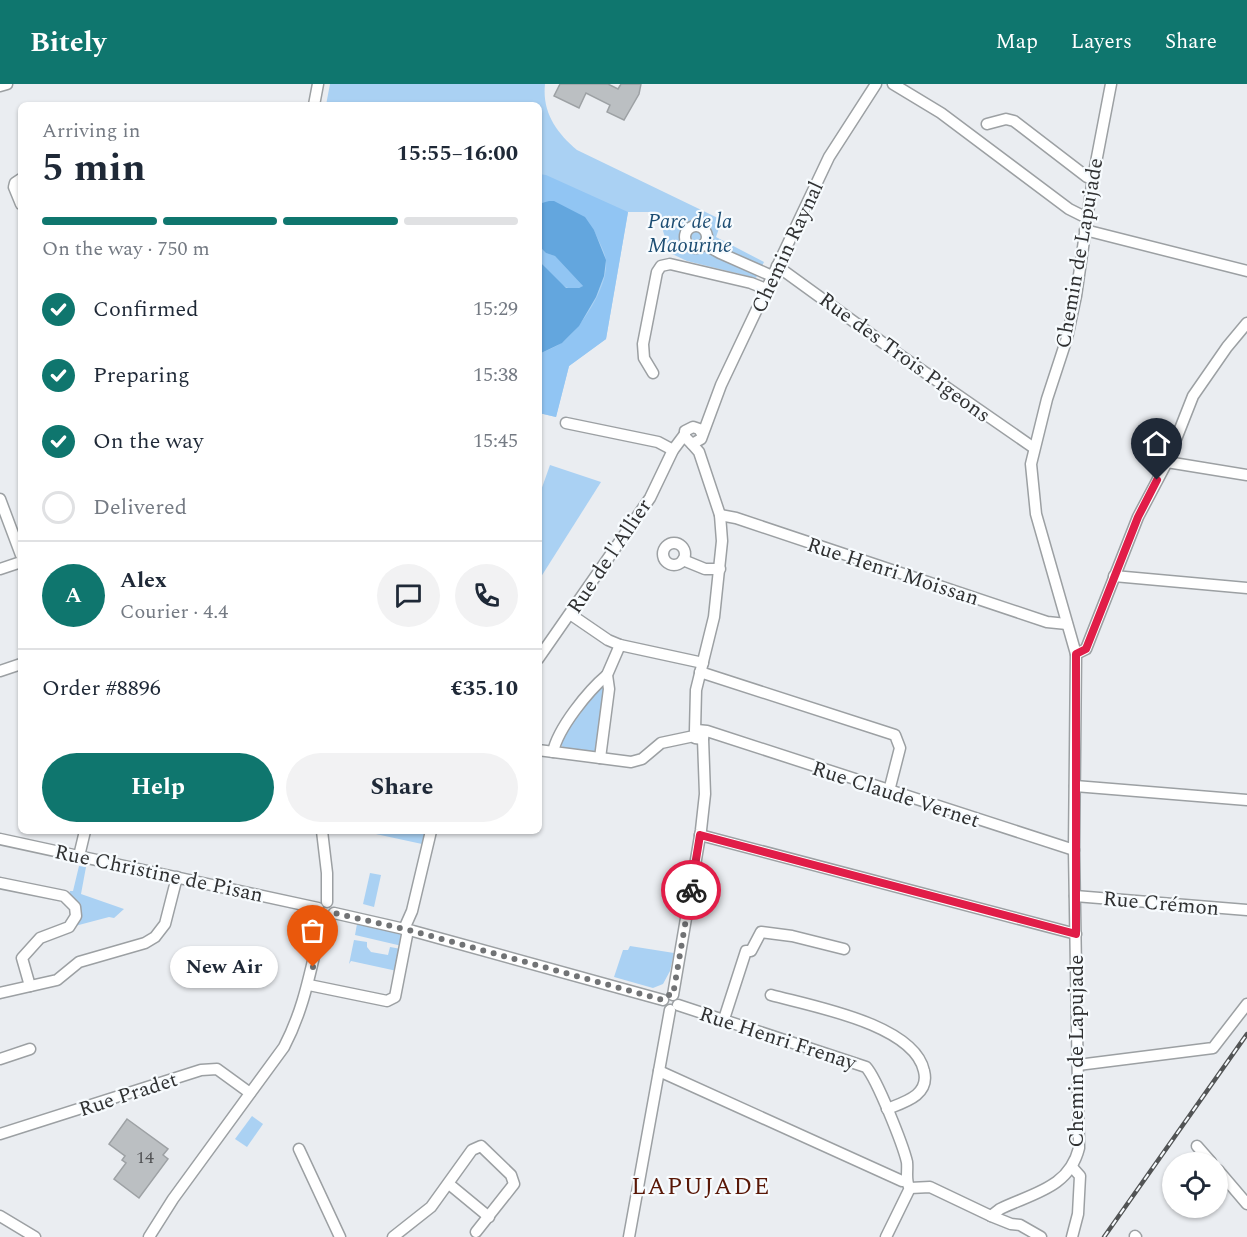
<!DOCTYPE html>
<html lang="en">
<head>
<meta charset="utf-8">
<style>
  :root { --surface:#fff; --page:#f2f2f3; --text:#1f2937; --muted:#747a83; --line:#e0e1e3; --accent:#0f766e }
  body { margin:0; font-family:Spectral,serif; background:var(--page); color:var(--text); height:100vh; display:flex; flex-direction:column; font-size:22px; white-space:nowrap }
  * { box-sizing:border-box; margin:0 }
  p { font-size:20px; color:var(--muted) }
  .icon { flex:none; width:33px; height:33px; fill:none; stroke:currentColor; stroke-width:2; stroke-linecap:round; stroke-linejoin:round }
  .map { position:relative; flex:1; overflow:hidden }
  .drawer { position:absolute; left:18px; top:18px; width:524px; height:732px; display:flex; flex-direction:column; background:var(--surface); border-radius:9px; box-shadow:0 2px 4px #0004 }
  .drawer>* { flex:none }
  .tools { position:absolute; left:1162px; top:1068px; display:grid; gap:12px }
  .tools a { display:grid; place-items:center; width:66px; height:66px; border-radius:50%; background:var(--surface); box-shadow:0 2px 4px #0004; font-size:30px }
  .pin { position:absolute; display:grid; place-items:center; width:51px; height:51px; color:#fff; margin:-62px -26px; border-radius:50% 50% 50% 0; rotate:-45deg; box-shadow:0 0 6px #0007 }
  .pin .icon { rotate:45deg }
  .courier { position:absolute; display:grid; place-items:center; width:60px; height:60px; margin:-30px; border:4px solid #e11d48; border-radius:50%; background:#fff; color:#222; box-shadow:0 2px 8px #0007 }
  .bubble { position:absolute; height:42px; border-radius:21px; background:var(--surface); box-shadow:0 2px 4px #0004; font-size:20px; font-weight:700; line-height:42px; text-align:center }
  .summary em { font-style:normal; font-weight:700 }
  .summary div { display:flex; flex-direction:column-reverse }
  .summary { display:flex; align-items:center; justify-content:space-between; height:102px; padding:0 24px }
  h1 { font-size:39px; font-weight:700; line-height:45px }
  .bar { display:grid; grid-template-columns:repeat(4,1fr); gap:9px 6px; align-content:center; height:72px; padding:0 24px }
  .bar i { height:8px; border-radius:4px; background:var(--line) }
  .bar .selected { background:var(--accent) }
  .bar p { grid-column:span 4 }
  .line { display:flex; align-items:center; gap:15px; padding:0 24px; border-top:2px solid var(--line) }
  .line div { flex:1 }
  .round { display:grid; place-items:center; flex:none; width:63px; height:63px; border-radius:32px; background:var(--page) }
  ol { padding:0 24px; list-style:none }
  li { display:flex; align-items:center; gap:18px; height:66px }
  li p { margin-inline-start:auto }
  li .icon { padding:6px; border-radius:50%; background:var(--accent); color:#fff; stroke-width:4 }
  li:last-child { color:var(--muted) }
  li i { width:33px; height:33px; border:3px solid var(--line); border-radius:50% }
  .primary-button { display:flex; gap:12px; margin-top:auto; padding:12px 24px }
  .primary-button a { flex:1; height:69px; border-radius:36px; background:var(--accent); color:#fff; font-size:24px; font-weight:700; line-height:69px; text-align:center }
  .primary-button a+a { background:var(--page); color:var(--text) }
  header { display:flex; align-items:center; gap:36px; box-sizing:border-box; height:84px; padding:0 30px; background:var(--accent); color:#fff }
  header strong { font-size:28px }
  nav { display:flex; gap:33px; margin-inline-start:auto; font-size:21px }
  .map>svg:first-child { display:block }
</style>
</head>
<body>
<header>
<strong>Bitely</strong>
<nav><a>Map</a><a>Layers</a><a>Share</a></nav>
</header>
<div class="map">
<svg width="1247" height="1153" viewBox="0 0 1247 1153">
  <rect width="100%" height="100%" fill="#eaedf1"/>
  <g fill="#aad1f3">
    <path d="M330,0h215c-3,28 11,48 32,66l145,70 -6,17 48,25 -8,16 -69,-17 -17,-8 -13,-41h-29l-22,127 -37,27 -13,51 -17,-4 -1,-308h-212z"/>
    <path d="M550,381l51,17 -62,98v-84z"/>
    <path d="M602,602l3,4 -9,60 -3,2 -28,-2 -6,-8 37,-54z"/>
    <path d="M362,747h63l-3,13z"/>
    <path d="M79,782l7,1 -5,27 43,15 -10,9 -5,-1 -34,9 -6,-29 1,-6h3z"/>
    <path d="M370,789l11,2 -7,32 -11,-3z"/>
    <path d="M357,840l48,10 -3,12 -47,-11z"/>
    <path d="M354,856l13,2v5l4,5 17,3 2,-8 11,2 -4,22 -46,-10 -2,3z"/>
    <path d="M630,862l44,7 -4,18 -7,13 -10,4 -39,-11 9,-27h5z"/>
    <path d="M252,1032l11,8 -16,23 -12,-8z"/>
  </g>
  <g fill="#91c5f3">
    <path d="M539,90l7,1 82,37 -22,127 -37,27 -13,51 -17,-4v-59c8,-4 17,-7 24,-12 19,-15 46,-57 43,-81 -1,-10 -8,-21 -12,-31l-52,-27 -3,4z"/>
    <path d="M538,162l8,7 9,3 28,30c-19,11 -32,-14 -44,-25z"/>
  </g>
  <path fill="#63a6de" d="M549,117h5l31,16 9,13 12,30 -2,16 -8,21 -17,29 -17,17 -23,11v-93l27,27h13l4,-2 -28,-30 -9,-3 -7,-7v-39l3,-4z"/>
  <g fill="#bbbfc2" stroke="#9da1a4" stroke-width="1.5">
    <path d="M560,0h48l10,5 3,-5h20l-2,10 -15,26 -17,-8 3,-7 -24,-12 -7,15 -25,-12z"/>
    <path d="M127,1035l41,30 -5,6 5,4 -29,39 -25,-19 12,-16 -4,-3 3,-4 -16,-12z"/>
  </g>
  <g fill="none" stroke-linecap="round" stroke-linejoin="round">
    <g stroke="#9ca0a3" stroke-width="13">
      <g id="minor">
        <path d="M893,0l48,29 128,96 18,9"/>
        <path d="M0,2l7,-2"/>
        <path d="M314,21l4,-21"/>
        <path d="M987,40l19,-5 8,2 73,56 6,1"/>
        <path d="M21,95l-6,4 -1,4 7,17"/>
        <circle cx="696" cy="153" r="11"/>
        <path d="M1085,146l162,41"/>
        <path d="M704,160l16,9 52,23"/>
        <path d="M777,182l120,87 137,95"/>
        <path d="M653,289l-9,-15 -1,-14 14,-72 4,-6 9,-2 81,19 15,6"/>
        <path d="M566,339l92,19 15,8"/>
        <path d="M702,350l-3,-5 -6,-2 -8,4v6l7,7 9,-5 20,-54 108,-228 47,-73"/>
        <path d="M692,360l7,8 21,63 2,26 -8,76 -18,73 -1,41"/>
        <path d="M1167,378l80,13"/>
        <path d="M0,415l21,56"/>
        <path d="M720,431l16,3 311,104 20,2"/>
        <circle cx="674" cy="470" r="11"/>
        <path d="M683,476l22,9h15"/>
        <path d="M0,485l21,-7"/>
        <path d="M1114,492l133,12"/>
        <path d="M570,530l38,26 12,5 83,18"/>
        <path d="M1076,570l10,-5 52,-132 29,-55 26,-66 34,-49 20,-24"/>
        <path d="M538,575l112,-161 23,-48 12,-16"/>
        <path d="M0,587l21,-7"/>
        <path d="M700,588l195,63 5,13 -11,43"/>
        <path d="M704,647l-1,8 -8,-1 2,-8 10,1 367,119"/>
        <path d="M538,666l93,12 11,-3 19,-16 33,-7"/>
        <path d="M553,668c5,-24 35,-61 54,-77"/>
        <path d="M600,674l9,-69 -2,-14 13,-30"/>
        <path d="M1075,702l172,14"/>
        <path d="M322,747l5,42v29"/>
        <path d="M700,751l376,99"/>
        <path d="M0,755l318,69"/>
        <path d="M79,772l6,-25"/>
        <path d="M0,799l64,13 11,11 1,9 -7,11 -29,11 -18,20 8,28"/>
        <path d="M1075,812l172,14"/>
        <path d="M334,829l79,18 250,69"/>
        <path d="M404,845l8,-18 19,-80"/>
        <path d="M309,901l78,16 8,-4 13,-67"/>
        <path d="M0,909l57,-13 22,-18 66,-19 10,-6 10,-13 12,-47"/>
        <path d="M673,911l28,-165 4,-36 -2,-55"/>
        <path d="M771,911c40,11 143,29 153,76 6,24 -19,31 -37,38"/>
        <path d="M678,921l188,62c11,12 37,78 41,95 1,9 -2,20 3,26"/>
        <path d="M724,935l22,-68h5l10,-19 31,4 52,13"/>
        <path d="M0,975l30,-10"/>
        <path d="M1078,981l135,-17 34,-44"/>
        <path d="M659,987l243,110"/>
        <path d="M0,1050l201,-64 16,-1 33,24"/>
        <path d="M1197,1062l14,16"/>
        <path d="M299,1065l41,88"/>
        <path d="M1072,1083l8,9 -2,38 -6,23"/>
        <path d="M1218,1086l29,34"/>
        <path d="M449,1100l40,33"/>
        <path d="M910,1104l20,-1 61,29 20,8 9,1 21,12"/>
        <path d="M0,1132l35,21"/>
        <path d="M991,1132l9,-7c33,-16 69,-21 79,-61l-5,-298 2,-196 -40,-140 -5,-50 16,-65 20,-61 9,-42 17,-118 18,-94"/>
        <path d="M1135,1152l1,1"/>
        <path d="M149,1153l24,-38 111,-152c22,-42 27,-82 39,-128"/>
        <path d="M393,1153l38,-30 41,-57 9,-4 30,29 3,9 -38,48"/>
        <path d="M629,1153l41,-227"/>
        <path d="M886,1153l24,-49"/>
      </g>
    </g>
    <use href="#minor" stroke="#fff" stroke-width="10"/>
    <g stroke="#525455" stroke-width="4.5">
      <path id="rail" d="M1104,1153l143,-203"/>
    </g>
    <use href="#rail" stroke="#f7fbfe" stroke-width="2" stroke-dasharray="7" stroke-linecap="butt"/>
  </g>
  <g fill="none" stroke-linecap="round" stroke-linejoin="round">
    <path stroke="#717375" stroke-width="6" stroke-dasharray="0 10.8" d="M313,883l10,-47 8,-2 3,-5 79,18 250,69 6,-5h4l18,-105"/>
    <path stroke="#e11d48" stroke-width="8" d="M691,806l9,-55 376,99v-280l10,-5 52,-132 19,-37"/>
  </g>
  <g text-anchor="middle" stroke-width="4.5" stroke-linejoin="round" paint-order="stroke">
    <g font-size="18" fill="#535456">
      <text x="145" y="1079">14</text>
    </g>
    <g font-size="21" font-style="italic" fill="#1b4c72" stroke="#f7fbfe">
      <text x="690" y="144">Parc de la<tspan x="690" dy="24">Maourine</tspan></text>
    </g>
    <g font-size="21" fill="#303132" stroke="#f7fbfe">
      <text transform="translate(787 163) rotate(-65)" y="7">Chemin Raynal</text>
      <text transform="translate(1079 169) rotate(-80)" y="7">Chemin de Lapujade</text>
      <text transform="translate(905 273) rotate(36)" y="7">Rue des Trois Pigeons</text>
      <text transform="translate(609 472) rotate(-56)" y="7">Rue de l'Allier</text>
      <text transform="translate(893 487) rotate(18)" y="7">Rue Henri Moissan</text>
      <text transform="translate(896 710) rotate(18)" y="7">Rue Claude Vernet</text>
      <text transform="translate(159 789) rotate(12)" y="7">Rue Christine de Pisan</text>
      <text transform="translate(1161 819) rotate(5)" y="7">Rue Crémon</text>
      <text transform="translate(778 954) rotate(18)" y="7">Rue Henri Frenay</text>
      <text transform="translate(1076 967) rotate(-90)" y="7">Chemin de Lapujade</text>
      <text transform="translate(128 1010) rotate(-18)" y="7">Rue Pradet</text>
    </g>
    <g font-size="24" letter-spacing="1.5" fill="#591706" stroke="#f7fbfe">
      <text x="701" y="1110">LAPUJADE</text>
    </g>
  </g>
</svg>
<div class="tools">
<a><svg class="icon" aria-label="locate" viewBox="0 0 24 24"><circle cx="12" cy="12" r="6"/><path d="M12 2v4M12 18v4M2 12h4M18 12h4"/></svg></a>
</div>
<div class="pin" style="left:313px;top:883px;background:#ea580c"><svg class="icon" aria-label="bag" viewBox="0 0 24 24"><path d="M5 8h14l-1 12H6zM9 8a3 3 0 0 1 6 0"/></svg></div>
<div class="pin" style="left:1157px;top:396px;background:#1f2937"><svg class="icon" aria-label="home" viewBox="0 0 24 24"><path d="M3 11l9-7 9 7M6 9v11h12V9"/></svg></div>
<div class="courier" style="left:691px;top:806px"><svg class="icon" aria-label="bike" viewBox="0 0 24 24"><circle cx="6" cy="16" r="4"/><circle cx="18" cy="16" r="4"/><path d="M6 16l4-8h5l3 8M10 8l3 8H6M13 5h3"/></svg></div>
<div class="bubble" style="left:170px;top:862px;width:108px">New Air</div>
<section class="drawer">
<div class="summary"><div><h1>5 min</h1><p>Arriving in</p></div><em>15:55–16:00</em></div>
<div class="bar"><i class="selected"></i><i class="selected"></i><i class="selected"></i><i></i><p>On the way · 750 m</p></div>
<ol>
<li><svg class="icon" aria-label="check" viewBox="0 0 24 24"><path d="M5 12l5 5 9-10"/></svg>Confirmed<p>15:29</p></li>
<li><svg class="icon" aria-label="check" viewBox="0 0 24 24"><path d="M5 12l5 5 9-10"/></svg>Preparing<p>15:38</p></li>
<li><svg class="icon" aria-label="check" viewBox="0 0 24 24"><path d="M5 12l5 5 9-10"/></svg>On the way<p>15:45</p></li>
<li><i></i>Delivered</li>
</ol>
<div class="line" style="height:108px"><b class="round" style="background:var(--accent);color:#fff">A</b><div><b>Alex</b><p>Courier · 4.4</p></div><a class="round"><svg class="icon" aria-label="chat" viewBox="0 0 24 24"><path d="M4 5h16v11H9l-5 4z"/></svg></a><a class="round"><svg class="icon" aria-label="phone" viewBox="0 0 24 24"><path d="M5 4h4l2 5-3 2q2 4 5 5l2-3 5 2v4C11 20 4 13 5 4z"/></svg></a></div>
<div class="line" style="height:78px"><div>Order #8896</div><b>€35.10</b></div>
<div class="primary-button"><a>Help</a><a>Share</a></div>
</section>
</div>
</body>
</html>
